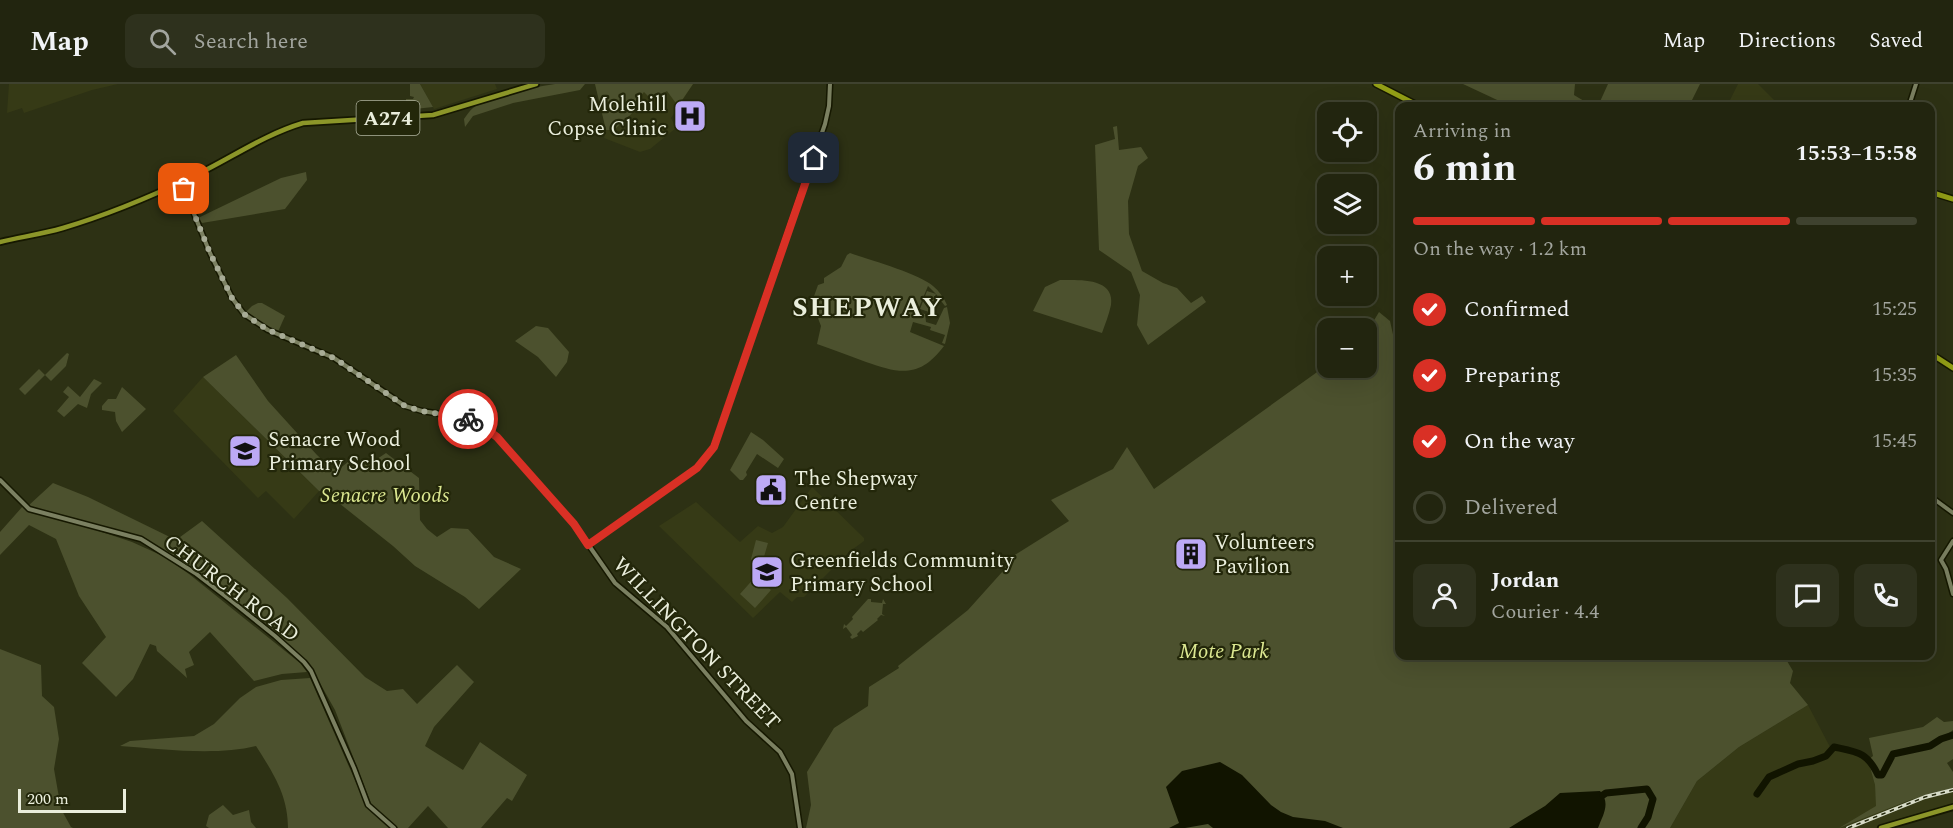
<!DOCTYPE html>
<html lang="en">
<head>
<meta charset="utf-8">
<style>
  :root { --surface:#22250f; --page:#2e311d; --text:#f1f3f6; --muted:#a2a59e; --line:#3f422f; --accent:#d93025 }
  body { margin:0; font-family:Spectral,serif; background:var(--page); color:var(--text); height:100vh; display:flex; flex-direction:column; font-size:22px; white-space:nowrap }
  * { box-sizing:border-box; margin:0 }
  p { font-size:20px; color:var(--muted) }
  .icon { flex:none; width:33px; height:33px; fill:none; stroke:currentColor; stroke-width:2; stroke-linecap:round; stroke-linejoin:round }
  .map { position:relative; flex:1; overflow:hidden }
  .details { position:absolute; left:1395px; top:18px; width:540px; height:558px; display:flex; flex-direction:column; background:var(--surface); border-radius:12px; box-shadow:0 6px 24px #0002,0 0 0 2px var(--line) }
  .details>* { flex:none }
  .tools { position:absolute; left:1317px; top:18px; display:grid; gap:12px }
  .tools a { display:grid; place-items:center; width:60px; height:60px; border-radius:12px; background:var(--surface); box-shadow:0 6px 24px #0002,0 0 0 2px var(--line); font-size:30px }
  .scale { position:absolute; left:18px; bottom:15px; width:108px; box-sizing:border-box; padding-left:6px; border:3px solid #eaeedc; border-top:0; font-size:16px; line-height:21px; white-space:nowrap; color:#eaeedc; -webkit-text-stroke:4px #23270a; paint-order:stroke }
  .pin { position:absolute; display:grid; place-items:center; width:51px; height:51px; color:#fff; margin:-26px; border-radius:12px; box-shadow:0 3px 9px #0006 }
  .courier { position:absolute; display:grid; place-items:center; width:60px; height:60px; margin:-30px; border:4px solid #d93025; border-radius:50%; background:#fff; color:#222; box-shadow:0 2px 8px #0007 }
  .summary em { font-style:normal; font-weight:700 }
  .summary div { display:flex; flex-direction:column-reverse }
  .summary { display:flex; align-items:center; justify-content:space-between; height:102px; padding:0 18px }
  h1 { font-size:39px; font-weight:700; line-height:45px }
  .bar { display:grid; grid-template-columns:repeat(4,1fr); gap:9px 6px; align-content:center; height:72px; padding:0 18px }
  .bar i { height:8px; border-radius:4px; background:var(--line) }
  .bar .on { background:var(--accent) }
  .bar p { grid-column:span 4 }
  .line { display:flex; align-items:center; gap:15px; padding:0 18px; border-top:2px solid var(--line) }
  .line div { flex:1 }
  .round { display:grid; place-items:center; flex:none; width:63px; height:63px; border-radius:12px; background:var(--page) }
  ol { padding:0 18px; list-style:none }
  li { display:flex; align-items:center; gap:18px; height:66px }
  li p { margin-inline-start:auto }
  li .icon { padding:6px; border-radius:50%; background:var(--accent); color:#fff; stroke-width:4 }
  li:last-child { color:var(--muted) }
  li i { width:33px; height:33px; border:3px solid var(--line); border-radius:50% }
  header { display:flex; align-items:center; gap:36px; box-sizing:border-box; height:84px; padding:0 30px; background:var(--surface); border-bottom:2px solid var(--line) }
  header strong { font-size:28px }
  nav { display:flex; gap:33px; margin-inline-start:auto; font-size:21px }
  .search { width:420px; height:54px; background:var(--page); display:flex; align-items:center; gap:15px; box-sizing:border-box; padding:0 21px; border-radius:12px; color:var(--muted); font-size:22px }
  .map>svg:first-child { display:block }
</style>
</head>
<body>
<header>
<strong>Map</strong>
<div class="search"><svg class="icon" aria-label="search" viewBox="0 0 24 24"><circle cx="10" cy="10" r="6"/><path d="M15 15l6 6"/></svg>Search here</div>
<nav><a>Map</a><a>Directions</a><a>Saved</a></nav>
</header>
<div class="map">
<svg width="1953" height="744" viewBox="0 0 1953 744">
  <rect width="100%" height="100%" fill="#2d3114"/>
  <g fill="#363a16">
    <path d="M9,0h109l-26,6 -68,23 -2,-5 -15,5z"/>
    <path d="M420,0h75l2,5 -63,20z"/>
    <path d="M595,0h98l-22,34 5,10 -26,21 -10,3 -36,-14 2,-8z"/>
    <path d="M1738,0h20l18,18v4h-49z"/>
    <path d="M203,293l116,114 -25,28 -28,-28 -8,7 -85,-87z"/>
    <path d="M812,403l52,51v3l-15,11 -45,45h-7l-5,5 -12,-10 -27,26 -94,-92 37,-24 44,40 18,-16 14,7 11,-6z"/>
    <path d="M1808,621l22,42 38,13 7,25 2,20 76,-29v28l-62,17 -15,7h-206l27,-47 42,-34z"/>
  </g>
  <g fill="#4c512e">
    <path d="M410,0h10l13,23 -27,3v-11h7l1,-2 -4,-1z"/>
    <path d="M555,0h30l-5,6 -67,13 -40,13 -8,11 -1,-8c3,-4 5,-8 9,-11 16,-12 62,-21 82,-24z"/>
    <path d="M595,0h98l-15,22 -11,-15 -15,9 -8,-8 -7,8 4,5 -27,25h-8z"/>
    <path d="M1463,0h112l-1,11 15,9 -1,2h-78z"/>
    <path d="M1608,0h92l-11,22h-91z"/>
    <path d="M1117,42l2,24 22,-3 7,11 -10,8 -10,35 1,33 13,37 21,12 14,5 14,15 11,-7 4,6 -58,43 -11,-20 3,-30 -9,-23 -32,-22 -4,-105 20,-6 -2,-12z"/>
    <path d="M306,88l1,8 -22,29 -83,14 -4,-5 83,-40z"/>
    <path d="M850,169c20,7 70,21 83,33 6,5 11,12 14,19l-2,1 -9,-12 -7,18 -9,-3 7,-18 9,3 -8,-8 -11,26 8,2 1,8 10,3 8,-17 3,-1 3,16 -5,21 -3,-1 3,-8 -15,-5 1,-3 -18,-5 -3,10 34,14c-24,32 -44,28 -78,16 -16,-6 -32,-12 -49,-18l4,-18 -7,-18 3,-4 -4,-5 5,-14 6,-2v-5l17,-11 6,-12z"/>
    <path d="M1060,196c18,0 55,-3 51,25 -2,10 -6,19 -9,28l-69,-22 12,-24z"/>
    <path d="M258,219h4l23,13 -8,18 -33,-20 8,-8z"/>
    <path d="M1379,228l11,9 4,18 5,6 -1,70 2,2v239h384l9,15 -3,12 18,22 -69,42 -42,34 -27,47h-864l5,-23 -4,-33 27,-44 34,-22 1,-19 30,-19 -1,-2 70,-56 35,-39 10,-15 56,-35 -18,-21 62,-31 14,-22 27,42 173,-124 1,3h38l1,-36z"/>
    <path d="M536,242l12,2 21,24 -2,10 -11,15 -18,-20 -23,-16z"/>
    <path d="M67,269l2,1 -3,12 -15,15 -6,-6 -20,20 -6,-6 20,-20 6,6z"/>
    <path d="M236,271l32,46 49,54 14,13 7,2 16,-13 10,8 10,-4 12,-8 33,25 1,42 7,9 10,8 14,-9 17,1 26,28 27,12 -42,40 -14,-12 -50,-31 -22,-20 -68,-54 -6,-1 -116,-114z"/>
    <path d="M94,295l8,4 -11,11 -4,14 -9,-4 -14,13 -7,-6 12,-14 -6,-5 5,-6 12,11z"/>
    <path d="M122,303l24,22 -24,23 -6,-11 -1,-9 -13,-2v-4l6,-7h8z"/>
    <path d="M751,348l12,8 21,19 -6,9 -21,-14 -11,18 1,3 -4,5h-3l-10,-10z"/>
    <path d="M53,399l35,14 88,43 26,-19 85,77 78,79 22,14 16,-2 14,15 40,-39 17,17 -40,45 -9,19 38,24 17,-28 47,33 -15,26 -5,-3 -26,30h-33l-20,-22 -20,22h-10l-26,-22 -37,-96 -27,-48 -96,-79 -67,-45 -117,-32z"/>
    <path d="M23,422l4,5 51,13 54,18 33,15 24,17 111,89 7,9 -25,2 -28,7 -44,-49 -21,20 5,13 -9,4 2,9 -30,-27 -1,-5 -6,-2 -17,35 -17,18 -34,-34 24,-26 -27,-41 -23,-57 -27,-14 -29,30v-23z"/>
    <path d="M756,456l12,3 -7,24 2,6 -6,4 14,13 -16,18 -15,-14 16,-18 -5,-17z"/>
    <path d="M868,515h3v3l11,1 1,-4 3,5h-3l-1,10 3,2 -4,-1 -4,4 1,1 -15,12 -2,-2 -4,4 1,2 -6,3 -2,-2 2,-2 -6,-8 -3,2 1,-5 2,2 7,-7 -1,-2z"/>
    <path d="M0,565l41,16 1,31 12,11 5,32 -5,30 7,40 10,18 2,1h-73z"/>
    <path d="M310,594l55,125 26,25h-103c0,-33 -15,-55 -32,-82 -40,10 -94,3 -136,0l10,-5 64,-5 20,-12 26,-26 16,-11 25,-7z"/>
    <path d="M1937,633l7,5 9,-1v9l-14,10 14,-3v22l-6,4 6,9v16l-43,12 -71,28 37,-22 -1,-21 -7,-25 5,-4 -4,-18 54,-11z"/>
    <path d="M223,721l10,10 16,-5 2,12 5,6h-47l-3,-2 3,-11z"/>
  </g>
  <g fill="#111400">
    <path d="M1220,678l22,13 29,30 10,7 12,5 32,4 18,7h-130l-5,-4 -23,4h-16l10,-5 -13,-36 16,-16z"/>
    <path d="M1600,707c11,12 3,24 -2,37h-89l36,-22 15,-13z"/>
  </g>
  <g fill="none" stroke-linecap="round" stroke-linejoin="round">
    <g stroke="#111400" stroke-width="7">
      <path d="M1757,710l12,-17 29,-13 15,-3 13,-5 8,-9c24,5 33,5 44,28h4l11,-21 37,-8 11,-7 12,-4"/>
      <path d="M1603,711l3,-2 41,-4 6,10 -5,18 -7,11"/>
    </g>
    <g stroke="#161800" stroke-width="7">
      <g id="tertiary">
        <path d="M1909,22l7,-22"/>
        <path d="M181,98l29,71 22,45 12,16 24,16 66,28 71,48 17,5 38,6 17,4 20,16 77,87 41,59 52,44 79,94 34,31 12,22 8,54"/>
        <path d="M0,396l29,29 112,30 54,34 34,26 46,37 29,26 7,9 43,97 14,37 26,23"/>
        <path d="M1930,412l23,17"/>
        <path d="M1953,457l-12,19 5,9 7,25"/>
        <path d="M588,461l109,-77 17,-21 111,-323 4,-18 1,-22"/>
      </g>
    </g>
    <g stroke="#161800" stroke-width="8">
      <g id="primary">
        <path d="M0,158c21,-5 42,-8 63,-14 44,-13 87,-31 129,-51 38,-18 71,-42 111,-54l130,-8 103,-31"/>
        <path d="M1881,744l72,-21"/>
      </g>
    </g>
    <g stroke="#161800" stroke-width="8">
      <g id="trunk">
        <path d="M1376,0l43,22"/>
        <path d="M1930,108l23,7"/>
        <path d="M1930,269l23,15"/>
      </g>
    </g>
    <use href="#tertiary" stroke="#7b8061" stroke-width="4"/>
    <use href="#primary" stroke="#8c9629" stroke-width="4.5"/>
    <use href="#trunk" stroke="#929e16" stroke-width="5"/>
    <g stroke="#d7dbc8" stroke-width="4">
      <path id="rail" d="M1848,744l77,-31 28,-7"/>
    </g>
    <use href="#rail" stroke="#23270a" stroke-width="1.5" stroke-dasharray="4.5" stroke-linecap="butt"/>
  </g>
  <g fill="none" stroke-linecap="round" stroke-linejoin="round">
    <path stroke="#a8ac96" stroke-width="6" stroke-dasharray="0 10.8" d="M184,105l26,64 22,45 12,16 24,16 66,28 71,48 17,5 46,8"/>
    <path stroke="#d93025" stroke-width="8" d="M468,335l9,3 20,15 77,87 14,21 109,-77 17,-21 100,-289"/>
  </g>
  <defs>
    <g id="hospital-square" transform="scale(1.725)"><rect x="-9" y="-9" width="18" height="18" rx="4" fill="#bca9f5" stroke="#23270a"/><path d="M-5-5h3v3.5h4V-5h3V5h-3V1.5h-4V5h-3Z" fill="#111"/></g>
    <g id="school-square" transform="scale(1.725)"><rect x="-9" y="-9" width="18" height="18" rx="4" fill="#bca9f5" stroke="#23270a"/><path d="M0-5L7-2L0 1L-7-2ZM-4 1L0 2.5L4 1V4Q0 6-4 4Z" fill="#111"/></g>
    <g id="civic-square" transform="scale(1.725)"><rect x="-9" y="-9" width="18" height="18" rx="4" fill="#bca9f5" stroke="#23270a"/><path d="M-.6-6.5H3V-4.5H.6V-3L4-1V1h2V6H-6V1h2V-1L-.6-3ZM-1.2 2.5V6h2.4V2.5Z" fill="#111"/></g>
    <g id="building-square" transform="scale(1.725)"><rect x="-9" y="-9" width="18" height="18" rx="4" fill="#bca9f5" stroke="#23270a"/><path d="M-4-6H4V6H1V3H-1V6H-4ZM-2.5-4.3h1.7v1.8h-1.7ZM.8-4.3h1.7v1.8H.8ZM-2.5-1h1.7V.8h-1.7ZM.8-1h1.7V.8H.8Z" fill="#111"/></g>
  </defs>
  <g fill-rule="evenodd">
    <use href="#hospital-square" x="690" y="32"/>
    <use href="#school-square" x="245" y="367"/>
    <use href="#civic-square" x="771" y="406"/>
    <use href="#building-square" x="1191" y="470"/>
    <use href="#school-square" x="767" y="488"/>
  </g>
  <g text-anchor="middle" stroke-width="4.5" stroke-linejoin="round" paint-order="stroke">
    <rect fill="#23270a" stroke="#aeb29d" stroke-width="1.5" x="356.5" y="17" width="63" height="34" rx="4.5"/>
    <g font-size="20" font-weight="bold" fill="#eaeedc">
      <text x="388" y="41">A274</text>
    </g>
    <g font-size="21" fill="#eaeedc" stroke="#23270a" text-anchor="start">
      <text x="667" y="27" text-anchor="end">Molehill<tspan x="667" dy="24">Copse Clinic</tspan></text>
      <text x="268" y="362">Senacre Wood<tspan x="268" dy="24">Primary School</tspan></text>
      <text x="794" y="401">The Shepway<tspan x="794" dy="24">Centre</tspan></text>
      <text x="1214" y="465">Volunteers<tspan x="1214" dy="24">Pavilion</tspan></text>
      <text x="790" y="483">Greenfields Community<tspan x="790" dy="24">Primary School</tspan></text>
    </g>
    <g font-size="21" font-style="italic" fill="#dce891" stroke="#23270a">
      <text x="385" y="418">Senacre Woods</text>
      <text x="1224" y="574">Mote Park</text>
    </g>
    <g font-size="21" fill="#eaeedc" stroke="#23270a">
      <text transform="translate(232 504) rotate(37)" y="7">CHURCH ROAD</text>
      <text transform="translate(697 559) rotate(46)" y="7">WILLINGTON STREET</text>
    </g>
    <g font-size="27" font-weight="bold" letter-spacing="1.5" fill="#eaeedc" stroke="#23270a">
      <text x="868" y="232">SHEPWAY</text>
    </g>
  </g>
</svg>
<div class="tools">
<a><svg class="icon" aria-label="locate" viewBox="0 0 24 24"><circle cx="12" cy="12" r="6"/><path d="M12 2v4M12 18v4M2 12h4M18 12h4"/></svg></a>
<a><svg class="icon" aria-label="layers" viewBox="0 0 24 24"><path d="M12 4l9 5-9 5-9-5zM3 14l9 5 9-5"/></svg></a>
<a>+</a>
<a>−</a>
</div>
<div class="scale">200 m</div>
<div class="pin" style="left:184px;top:105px;background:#ea580c"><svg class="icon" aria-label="bag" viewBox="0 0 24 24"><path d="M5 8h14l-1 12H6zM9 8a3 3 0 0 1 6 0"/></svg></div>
<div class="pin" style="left:814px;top:74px;background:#1f2937"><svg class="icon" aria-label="home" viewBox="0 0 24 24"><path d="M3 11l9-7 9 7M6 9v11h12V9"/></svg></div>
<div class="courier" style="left:468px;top:335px"><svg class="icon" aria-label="bike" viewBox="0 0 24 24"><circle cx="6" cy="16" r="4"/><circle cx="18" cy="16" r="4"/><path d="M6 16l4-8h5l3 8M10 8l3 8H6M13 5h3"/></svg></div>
<section class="details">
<div class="summary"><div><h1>6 min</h1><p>Arriving in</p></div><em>15:53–15:58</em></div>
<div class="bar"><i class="on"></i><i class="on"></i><i class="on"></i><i></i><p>On the way · 1.2 km</p></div>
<ol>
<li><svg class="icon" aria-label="check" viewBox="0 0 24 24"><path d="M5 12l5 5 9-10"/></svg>Confirmed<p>15:25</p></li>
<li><svg class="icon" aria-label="check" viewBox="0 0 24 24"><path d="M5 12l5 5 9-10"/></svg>Preparing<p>15:35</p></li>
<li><svg class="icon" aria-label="check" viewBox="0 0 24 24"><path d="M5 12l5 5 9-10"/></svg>On the way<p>15:45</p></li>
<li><i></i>Delivered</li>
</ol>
<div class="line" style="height:108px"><a class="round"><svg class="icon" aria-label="person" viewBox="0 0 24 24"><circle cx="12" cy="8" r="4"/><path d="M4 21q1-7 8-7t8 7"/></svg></a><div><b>Jordan</b><p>Courier · 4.4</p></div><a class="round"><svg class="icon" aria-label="chat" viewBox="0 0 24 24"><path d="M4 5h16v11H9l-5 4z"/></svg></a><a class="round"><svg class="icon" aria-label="phone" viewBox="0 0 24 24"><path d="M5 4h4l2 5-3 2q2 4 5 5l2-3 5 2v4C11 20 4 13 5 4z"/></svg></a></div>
</section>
</div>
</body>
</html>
